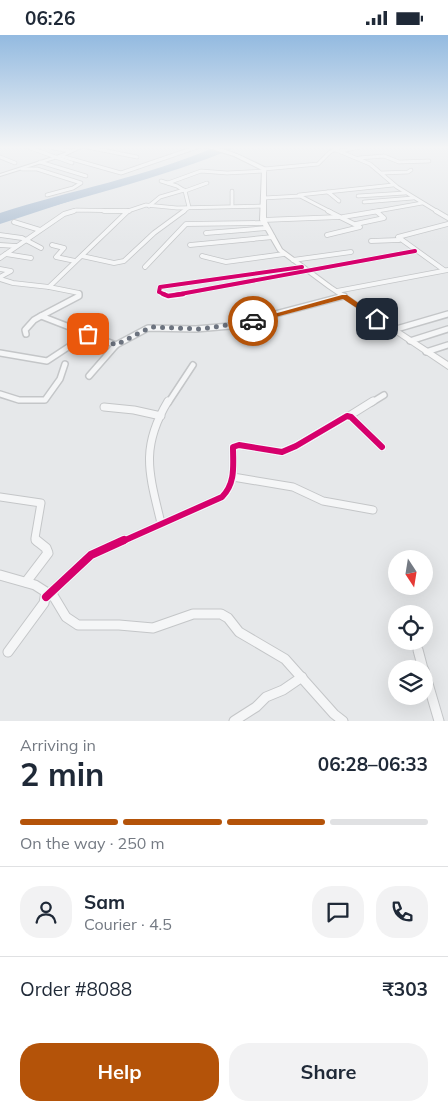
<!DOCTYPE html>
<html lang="en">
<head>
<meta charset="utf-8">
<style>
  :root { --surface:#fff; --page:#f2f2f3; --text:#1f2937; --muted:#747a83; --line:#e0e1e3; --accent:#b45309 }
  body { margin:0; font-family:Mulish,sans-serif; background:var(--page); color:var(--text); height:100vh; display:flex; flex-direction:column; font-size:19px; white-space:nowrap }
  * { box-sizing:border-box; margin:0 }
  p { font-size:16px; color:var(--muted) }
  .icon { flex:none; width:28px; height:28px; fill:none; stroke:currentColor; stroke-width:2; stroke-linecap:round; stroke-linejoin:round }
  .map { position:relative; height:686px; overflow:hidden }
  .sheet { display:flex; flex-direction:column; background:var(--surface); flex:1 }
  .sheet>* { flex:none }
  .needle { width:32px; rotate:168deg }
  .buttons { position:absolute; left:388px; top:515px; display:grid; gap:10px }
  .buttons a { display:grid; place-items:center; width:45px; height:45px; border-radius:50%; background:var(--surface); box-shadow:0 5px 20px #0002; font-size:25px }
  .pin { position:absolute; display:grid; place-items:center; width:42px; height:42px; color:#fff; margin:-21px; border-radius:10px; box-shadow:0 2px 8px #0006 }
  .courier { position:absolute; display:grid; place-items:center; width:50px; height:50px; margin:-25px; border:4px solid #b45309; border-radius:50%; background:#fff; color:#222; box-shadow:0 1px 6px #0007 }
  .head em { font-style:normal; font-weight:700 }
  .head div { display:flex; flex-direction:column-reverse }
  .head { display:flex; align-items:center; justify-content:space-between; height:85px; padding:0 20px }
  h1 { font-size:32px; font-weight:700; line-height:38px }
  .bar { display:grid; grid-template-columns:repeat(4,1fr); gap:8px 5px; align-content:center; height:60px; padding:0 20px }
  .bar i { height:6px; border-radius:4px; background:var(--line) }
  .bar .selected { background:var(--accent) }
  .bar p { grid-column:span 4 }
  .line { display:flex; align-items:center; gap:12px; padding:0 20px; border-top:1px solid var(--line) }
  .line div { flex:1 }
  .round { display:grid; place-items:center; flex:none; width:52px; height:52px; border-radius:20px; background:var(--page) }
  .cta { display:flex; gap:10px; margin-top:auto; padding:10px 20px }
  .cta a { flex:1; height:58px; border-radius:20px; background:var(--accent); color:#fff; font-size:20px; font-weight:700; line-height:58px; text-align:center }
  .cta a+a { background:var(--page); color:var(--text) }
  .status { display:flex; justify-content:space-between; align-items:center; height:35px; padding:0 25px; background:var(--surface); direction:ltr }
  .status svg { height:14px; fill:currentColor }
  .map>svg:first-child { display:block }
</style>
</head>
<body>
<div class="status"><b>06:26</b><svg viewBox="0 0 49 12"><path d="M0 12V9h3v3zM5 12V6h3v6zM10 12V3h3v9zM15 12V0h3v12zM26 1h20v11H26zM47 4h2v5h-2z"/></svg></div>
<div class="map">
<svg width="448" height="686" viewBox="0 0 448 686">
  <rect width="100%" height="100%" fill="#e6e8ea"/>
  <path fill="#b4c4d5" d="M215,112h22c-77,32 -158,50 -237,75v-9c71,-23 146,-36 215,-66z"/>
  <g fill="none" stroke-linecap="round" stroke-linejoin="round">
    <path fill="#b4c4d5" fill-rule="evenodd" d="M71,162l3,2 -1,1 -73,24v-4z"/>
    <g stroke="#c4c6c8" stroke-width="4.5">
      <g id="minor-far4">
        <path d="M28,112l44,16"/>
        <path d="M87,112l50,10"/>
        <path d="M53,113l17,3"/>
        <path d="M334,114l36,15 27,23 41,25"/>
        <path d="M340,116l21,-4"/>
        <path d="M61,121l60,17 76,-26"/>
        <path d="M0,122l15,6"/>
        <path d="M359,123l25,-2 15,6 30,-1"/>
        <path d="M40,127l46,14"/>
        <path d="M22,134h15l44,14 -8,5 -26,7"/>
        <path d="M264,134l54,-5 12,-12 10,-5"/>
        <path d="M382,138l26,-1 3,-2"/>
        <path d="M161,146l16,5 8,5 4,16 -6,5"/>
        <path d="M168,148l33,-12 26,2 38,-2"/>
        <path d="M185,156l22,-8"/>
        <path d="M232,156v14"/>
        <path d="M328,157l11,9"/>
        <path d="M299,160l94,-10"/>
        <path d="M358,161l47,-3"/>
        <path d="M264,163l36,-2 31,16"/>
        <path d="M364,167l49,-4"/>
        <path d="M149,171l11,-9 24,-7"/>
        <path d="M71,177l5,-2 52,1 18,-6 31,3 87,-2"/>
        <path d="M372,177l50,-9"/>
      </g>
    </g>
    <g stroke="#c4c6c8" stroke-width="5.5">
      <g id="minor-far3">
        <path d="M104,176h25"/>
        <path d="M436,176l12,7"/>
        <path d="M343,182l36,-6"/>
        <path d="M263,185l76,-3"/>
        <path d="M14,187l26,8"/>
        <path d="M356,189l28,-6 -7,-6"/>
        <path d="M206,198l61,-5"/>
        <path d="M0,200l22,3 19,10"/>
        <path d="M327,200l33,-8 -32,-16"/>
        <path d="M371,206l28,-1"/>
        <path d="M0,210l16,1"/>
        <path d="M52,210l12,3 -8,9 19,4"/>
        <path d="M190,210l83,-8"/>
        <path d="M6,219l25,4"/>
        <path d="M82,221l32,7 10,-2 30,-28 30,-22"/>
        <path d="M202,221l24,6 58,-8"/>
        <path d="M0,223l64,-44 10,-3"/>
        <path d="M293,225l58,-8"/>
        <path d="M145,232l41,-43 79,-1"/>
        <path d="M0,234l11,2 -11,6"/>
        <path d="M444,235l-46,-33 50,-13"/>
        <path d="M0,244l13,4 36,4"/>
        <path d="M337,256l111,-21"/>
        <path d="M79,260v-2l-30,-6 79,-76"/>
        <path d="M166,260l-7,-3 1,-5 142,-20"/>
        <path d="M175,260l240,-44"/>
      </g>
    </g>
    <g stroke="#c4c6c8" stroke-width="8">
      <g id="minor-far2">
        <path d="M79,259v2l-38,20 75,29"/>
        <path d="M163,259l5,2 15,-2"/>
        <path d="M393,295l55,-16"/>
        <path d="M26,299l-1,-4 9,-10 7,-4"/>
        <path d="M410,306l38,-12"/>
        <path d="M426,317l22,-7"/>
        <path d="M0,318l47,8 41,-27"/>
        <path d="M89,341l27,-31 32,-17 48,1 34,-3 114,-30"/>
        <path d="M0,359l19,6h26l15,-21 5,-15"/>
        <path d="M168,368l25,-38"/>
        <path d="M371,368l13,-8"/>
      </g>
    </g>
    <g stroke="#c4c6c8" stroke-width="9">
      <g id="minor-far1">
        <path d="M104,372l30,3 27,6"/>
        <path d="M349,381l24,-15"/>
        <path d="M233,442l60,10 30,14 50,9"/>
        <path d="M0,462l41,6 -6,35 2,4"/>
        <path d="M161,488c-12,-50 -21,-75 7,-122"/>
        <path d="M121,507l101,-45c14,-14 11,-32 11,-50l6,-2 43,7 14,-6 51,-30 4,1 31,30"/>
      </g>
    </g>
    <g stroke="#c4c6c8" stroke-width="11">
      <g id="minor">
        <path d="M0,540l35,10 11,7 -2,11 -36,49"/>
        <path d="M26,547l22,-29 -2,-5 -10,-8"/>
        <path d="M51,557l15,25 12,8h41l34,3 40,-14h28l7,4 11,14 46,27 49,55 9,7"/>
        <path d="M46,562l45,-42 33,-15"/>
        <path d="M418,615l5,19"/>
        <path d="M424,635l15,51"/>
        <path d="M234,686l22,-14 10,-10 17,-7 19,-13"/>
      </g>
    </g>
    <g stroke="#c4c6c8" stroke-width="2">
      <path id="tertiary" d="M78,112h5l-19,9 -64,20v-2l62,-20z"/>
    </g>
    <g stroke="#c4c6c8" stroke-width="2">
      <path id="secondary" d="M205,112c21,-1 42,12 61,21v52l16,29 50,37 116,76v7l-120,-81 -50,-37 -18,-31 2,-50 -28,-14z"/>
    </g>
    <use href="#minor-far4" stroke="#f5f6f7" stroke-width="3"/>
    <use href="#minor-far3" stroke="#f5f6f7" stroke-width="4"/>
    <use href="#minor-far2" stroke="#f5f6f7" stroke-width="5"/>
    <use href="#minor-far1" stroke="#f5f6f7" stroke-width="7"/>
    <use href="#minor" stroke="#f5f6f7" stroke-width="9"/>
    <use href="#tertiary" fill="#f5f6f7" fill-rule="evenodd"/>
    <use href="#secondary" fill="#f8f8f8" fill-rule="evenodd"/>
    <g stroke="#f4f6f9" stroke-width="6">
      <g id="cycleway-far3">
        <path d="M166,260l-7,-3 1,-5 142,-20"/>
        <path d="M175,260l240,-44"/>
      </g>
    </g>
    <g stroke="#f4f6f9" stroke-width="8">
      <path id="cycleway-far2" d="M163,259l5,2 15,-2"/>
    </g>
    <g stroke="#f4f6f9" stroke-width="9">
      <path id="cycleway-far1" d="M121,507l101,-45c14,-14 11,-32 11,-50l6,-2 43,7 14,-6 51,-30 4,1 31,30"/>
    </g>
    <g stroke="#f4f6f9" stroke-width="11">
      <path id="cycleway" d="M46,562l45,-42 33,-15"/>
    </g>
    <use href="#cycleway-far3" stroke="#d6006c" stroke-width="4"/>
    <use href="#cycleway-far2" stroke="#d6006c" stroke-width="4.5"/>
    <use href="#cycleway-far1" stroke="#d6006c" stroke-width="6"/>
    <use href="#cycleway" stroke="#d6006c" stroke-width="8"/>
  </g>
  <linearGradient id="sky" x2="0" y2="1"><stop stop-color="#93bae0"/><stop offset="0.54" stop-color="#f4f5f6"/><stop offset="1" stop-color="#f4f5f6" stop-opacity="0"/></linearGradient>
  <rect width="448" height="208" fill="url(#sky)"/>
  <path fill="#b45309" d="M342,260h5l34,24 -6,1 -32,-21 -90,24 -4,-2z"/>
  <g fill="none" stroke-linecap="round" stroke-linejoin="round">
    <path stroke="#6c737f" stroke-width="5" stroke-dasharray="0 9" d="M88,299l28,11 35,-18 50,2 52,-8"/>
  </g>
</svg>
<div class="buttons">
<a><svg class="needle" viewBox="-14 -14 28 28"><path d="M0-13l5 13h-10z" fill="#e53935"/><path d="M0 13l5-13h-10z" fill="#747a83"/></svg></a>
<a><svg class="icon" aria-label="locate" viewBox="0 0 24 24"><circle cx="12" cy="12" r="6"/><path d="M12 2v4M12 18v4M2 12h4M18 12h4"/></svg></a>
<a><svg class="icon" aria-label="layers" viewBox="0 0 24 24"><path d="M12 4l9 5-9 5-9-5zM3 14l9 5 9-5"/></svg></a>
</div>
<div class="pin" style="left:88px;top:299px;background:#ea580c"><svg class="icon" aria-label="bag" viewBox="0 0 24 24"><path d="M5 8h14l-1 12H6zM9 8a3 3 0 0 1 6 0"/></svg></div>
<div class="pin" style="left:377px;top:284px;background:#1f2937"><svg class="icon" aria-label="home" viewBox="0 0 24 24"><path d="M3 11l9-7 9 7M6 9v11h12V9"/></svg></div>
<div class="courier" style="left:253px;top:286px"><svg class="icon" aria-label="car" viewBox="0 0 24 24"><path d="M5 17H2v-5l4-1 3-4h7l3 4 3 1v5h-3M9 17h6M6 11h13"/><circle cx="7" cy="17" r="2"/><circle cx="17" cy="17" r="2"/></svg></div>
</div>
<section class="sheet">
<div class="head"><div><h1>2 min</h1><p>Arriving in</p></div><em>06:28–06:33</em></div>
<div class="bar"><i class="selected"></i><i class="selected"></i><i class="selected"></i><i></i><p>On the way · 250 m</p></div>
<div class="line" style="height:90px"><a class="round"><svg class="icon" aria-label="person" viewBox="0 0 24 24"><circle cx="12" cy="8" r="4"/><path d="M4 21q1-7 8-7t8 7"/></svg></a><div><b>Sam</b><p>Courier · 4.5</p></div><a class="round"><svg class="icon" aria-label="chat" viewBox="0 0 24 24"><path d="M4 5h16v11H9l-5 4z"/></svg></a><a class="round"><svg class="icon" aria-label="phone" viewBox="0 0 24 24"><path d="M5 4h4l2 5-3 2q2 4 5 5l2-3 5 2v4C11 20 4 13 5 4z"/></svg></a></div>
<div class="line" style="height:65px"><div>Order #8088</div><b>₹303</b></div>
<div class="cta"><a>Help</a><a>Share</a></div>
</section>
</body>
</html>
